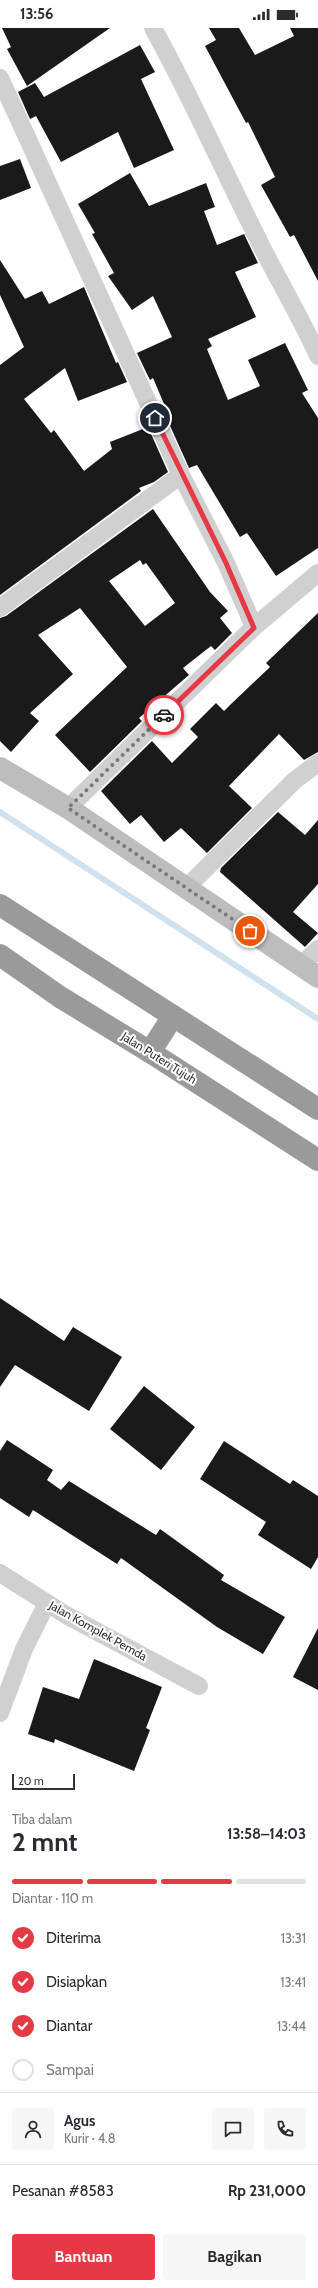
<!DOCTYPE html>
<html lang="id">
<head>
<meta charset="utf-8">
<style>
  :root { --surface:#fff; --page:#f7f7f7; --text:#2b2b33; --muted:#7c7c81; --line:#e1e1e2; --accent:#e63946 }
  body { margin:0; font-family:Cabin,sans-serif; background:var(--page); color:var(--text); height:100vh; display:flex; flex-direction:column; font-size:15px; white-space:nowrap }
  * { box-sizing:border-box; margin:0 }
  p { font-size:13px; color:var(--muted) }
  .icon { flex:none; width:22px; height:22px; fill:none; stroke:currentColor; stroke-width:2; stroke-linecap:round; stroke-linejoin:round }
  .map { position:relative; height:1772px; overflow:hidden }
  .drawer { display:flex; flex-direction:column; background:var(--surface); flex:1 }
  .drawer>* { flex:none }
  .scale { position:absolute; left:12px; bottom:10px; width:63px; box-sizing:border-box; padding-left:4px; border:2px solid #333; border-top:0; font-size:11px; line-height:14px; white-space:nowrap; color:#333; -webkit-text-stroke:3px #fff; paint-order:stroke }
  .pin { position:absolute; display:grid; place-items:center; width:34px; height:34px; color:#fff; margin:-17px; border:2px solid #fff; border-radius:50%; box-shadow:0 1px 4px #0007 }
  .courier { position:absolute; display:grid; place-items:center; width:40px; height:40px; margin:-20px; border:3px solid #e63946; border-radius:50%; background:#fff; color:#222; box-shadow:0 1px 5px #0007 }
  .summary em { font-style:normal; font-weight:700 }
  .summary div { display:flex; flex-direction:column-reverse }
  .summary { display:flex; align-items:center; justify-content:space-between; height:68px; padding:0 12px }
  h1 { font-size:26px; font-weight:700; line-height:30px }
  .bar { display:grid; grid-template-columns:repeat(4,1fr); gap:6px 4px; align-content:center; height:48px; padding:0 12px }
  .bar i { height:5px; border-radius:3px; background:var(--line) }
  .bar .selected { background:var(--accent) }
  .bar p { grid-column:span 4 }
  .line { display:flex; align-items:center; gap:10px; padding:0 12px; border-top:1px solid var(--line) }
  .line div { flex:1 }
  .round { display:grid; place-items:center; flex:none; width:42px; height:42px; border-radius:4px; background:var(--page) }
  ol { padding:0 12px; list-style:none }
  li { display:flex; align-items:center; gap:12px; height:44px }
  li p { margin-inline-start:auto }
  li .icon { padding:4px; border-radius:50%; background:var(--accent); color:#fff; stroke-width:4 }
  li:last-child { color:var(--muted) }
  li i { width:22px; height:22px; border:2px solid var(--line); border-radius:50% }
  .cta { display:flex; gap:8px; margin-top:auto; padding:8px 12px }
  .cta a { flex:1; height:46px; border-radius:4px; background:var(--accent); color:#fff; font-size:16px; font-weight:700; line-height:46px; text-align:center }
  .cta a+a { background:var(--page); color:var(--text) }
  .status { display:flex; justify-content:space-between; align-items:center; height:28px; padding:0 20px; background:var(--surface); direction:ltr }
  .status svg { height:11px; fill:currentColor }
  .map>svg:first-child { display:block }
</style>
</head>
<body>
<div class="status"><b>13:56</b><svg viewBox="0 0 49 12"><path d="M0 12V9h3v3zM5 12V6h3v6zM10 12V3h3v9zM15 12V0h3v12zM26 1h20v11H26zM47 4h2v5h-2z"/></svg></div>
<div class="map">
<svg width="318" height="1772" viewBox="0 0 318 1772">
  <rect width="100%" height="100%" fill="#fff"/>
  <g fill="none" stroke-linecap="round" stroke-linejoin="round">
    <path stroke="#cfe2ee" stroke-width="6" d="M0,784l318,207"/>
  </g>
  <g fill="#1a1a1a" fill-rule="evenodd">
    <path d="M2,0h108l-83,58 -20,-37 4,-2z"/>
    <path d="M209,0h30l16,27 39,-19 -4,-8h28v253l-24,-46 -4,2 -29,-52 14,-8 -27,-55 -2,1 -41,-77 11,-6z"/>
    <path d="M140,17l15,27 -14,7 33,71 -40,18 -16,-36 -57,30 -25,-46 -6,3 -12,-27 17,-9 9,14z"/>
    <path d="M20,131l11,29 -31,12v-34z"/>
    <path d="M130,145l19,33 57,-23 9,24 -11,4 13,34 27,-11 14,29 -23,9 21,45 -48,22 4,7 -5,3 21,51 32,-14 -12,-26 37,-17 23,47 -6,3 16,25v130l-42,28 -29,-43 -7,4 -43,-72 -8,3 -22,-49 3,-1 -17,-40 -3,2 -3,-6 -10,-21 35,-16 -19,-41 -21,14 -24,-34 6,-3 -22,-39 3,-1 -17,-29z"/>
    <path d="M0,232l25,39 17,-8 7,13 35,-17 32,76 2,-1 9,20 -49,19 -13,-33 -41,31 27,34 3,-3 30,41 28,-22 -2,-7 38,-15 20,45 -14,10 -15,6 2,3 -141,104v-230l24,-18 -24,-52z"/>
    <path d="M153,481l57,83 18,19 -8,7 12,15 -17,17 -4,-4 -28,22 6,7 -50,43 3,3 -52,51 -35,-37 72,-68 -47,-59 -42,27 35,39 -43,39 9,8 -28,31 -11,-11v-123l6,-2zM140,532l3,5 3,-2 29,40 -30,23 -36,-45z"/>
    <path d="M318,585v139l-14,8 -25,-26 -50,52 23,22 -45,45 -26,-25 -17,14 -23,-27 -11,9 -29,-33 51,-50 20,22 26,-26 -8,-8 26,-26 8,8 6,-6 40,-38 -4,-4z"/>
    <path d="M278,784l27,23 13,-15v64l-25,28 25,21 -13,14 -85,-75 1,-4z"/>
    <path d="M0,1270l64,43 9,-14 49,30 -33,54 -74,-46 -15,22z"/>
    <path d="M144,1358l51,41 -34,43 -51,-41z"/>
    <path d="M7,1412l46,30 -6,10 14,10 8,-9 87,54 4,-6 64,46 -3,5 64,37 -22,37 -46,-27 -96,-69 -4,6 -84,-54 -4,7 -29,-19v-47z"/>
    <path d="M224,1413l66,43 3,-4 25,16v61l-7,12 -53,-34 8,-13 -66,-43z"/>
    <path d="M318,1600v62l-25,-13z"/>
    <path d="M94,1631l68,28 -16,41 4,2 -16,41 -79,-32 -1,4 -26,-9 15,-47 36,12z"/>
  </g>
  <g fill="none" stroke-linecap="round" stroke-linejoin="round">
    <g stroke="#d0d0d0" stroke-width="18">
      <path d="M153,0c38,68 69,140 104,209 19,40 43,78 61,119"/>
      <path d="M0,50l181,397 45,88 28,64"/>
      <path d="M0,580l181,-133"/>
      <path d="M68,780l186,-181 64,-54"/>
      <path d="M187,859l108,-107 23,-17"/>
      <path d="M300,938l18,-17"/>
      <path d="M0,1545l66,42 133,71"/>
      <path d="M0,1685l24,-64 23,-46"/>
    </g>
    <path stroke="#bdbdbd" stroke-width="22" d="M0,740l68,40 250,169"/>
    <g stroke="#9a9a9a" stroke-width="22">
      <path d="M0,877l318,204"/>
      <path d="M0,927l60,42 90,55 168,108"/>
      <path d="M150,1024l23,-36"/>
    </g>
  </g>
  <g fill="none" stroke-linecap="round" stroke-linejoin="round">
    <path stroke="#7a7a7a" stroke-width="4" stroke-dasharray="0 7.2" d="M164,687l-96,93 182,123"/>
    <path stroke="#e63946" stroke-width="5" d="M155,390l71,145 28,65 -90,87"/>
  </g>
  <g text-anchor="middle" stroke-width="4" stroke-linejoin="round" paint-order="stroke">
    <g font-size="12" fill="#333" stroke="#fff">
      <text transform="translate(159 1030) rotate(32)" y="4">Jalan Puteri Tujuh</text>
      <text transform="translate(98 1603) rotate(29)" y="4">Jalan Komplek Pemda</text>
    </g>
  </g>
</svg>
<div class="scale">20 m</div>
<div class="pin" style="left:250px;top:903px;background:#ea580c"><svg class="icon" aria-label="bag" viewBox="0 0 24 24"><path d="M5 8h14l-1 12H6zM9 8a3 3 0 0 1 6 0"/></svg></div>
<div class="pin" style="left:155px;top:390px;background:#1f2937"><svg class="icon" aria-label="home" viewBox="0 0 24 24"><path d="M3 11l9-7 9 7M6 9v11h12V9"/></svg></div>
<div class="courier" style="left:164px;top:687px"><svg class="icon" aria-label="car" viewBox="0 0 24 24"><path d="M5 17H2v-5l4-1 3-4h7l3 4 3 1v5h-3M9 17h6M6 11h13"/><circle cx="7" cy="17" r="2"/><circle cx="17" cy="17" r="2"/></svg></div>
</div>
<section class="drawer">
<div class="summary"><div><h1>2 mnt</h1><p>Tiba dalam</p></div><em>13:58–14:03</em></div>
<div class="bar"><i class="selected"></i><i class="selected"></i><i class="selected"></i><i></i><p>Diantar · 110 m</p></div>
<ol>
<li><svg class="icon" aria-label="check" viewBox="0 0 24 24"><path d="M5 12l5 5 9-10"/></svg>Diterima<p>13:31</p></li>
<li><svg class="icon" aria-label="check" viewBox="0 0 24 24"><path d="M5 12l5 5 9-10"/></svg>Disiapkan<p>13:41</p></li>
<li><svg class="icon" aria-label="check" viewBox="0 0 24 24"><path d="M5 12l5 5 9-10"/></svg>Diantar<p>13:44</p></li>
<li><i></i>Sampai</li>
</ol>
<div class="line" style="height:72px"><a class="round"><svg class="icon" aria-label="person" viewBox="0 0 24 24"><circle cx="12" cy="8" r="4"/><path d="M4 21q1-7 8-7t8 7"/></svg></a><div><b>Agus</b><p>Kurir · 4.8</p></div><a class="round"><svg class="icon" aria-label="chat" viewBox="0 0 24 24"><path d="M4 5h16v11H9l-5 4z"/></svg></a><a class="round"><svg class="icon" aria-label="phone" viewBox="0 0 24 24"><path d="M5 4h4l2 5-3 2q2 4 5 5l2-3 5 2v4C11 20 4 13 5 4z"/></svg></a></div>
<div class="line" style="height:52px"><div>Pesanan #8583</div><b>Rp 231,000</b></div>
<div class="cta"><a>Bantuan</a><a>Bagikan</a></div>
</section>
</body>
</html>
